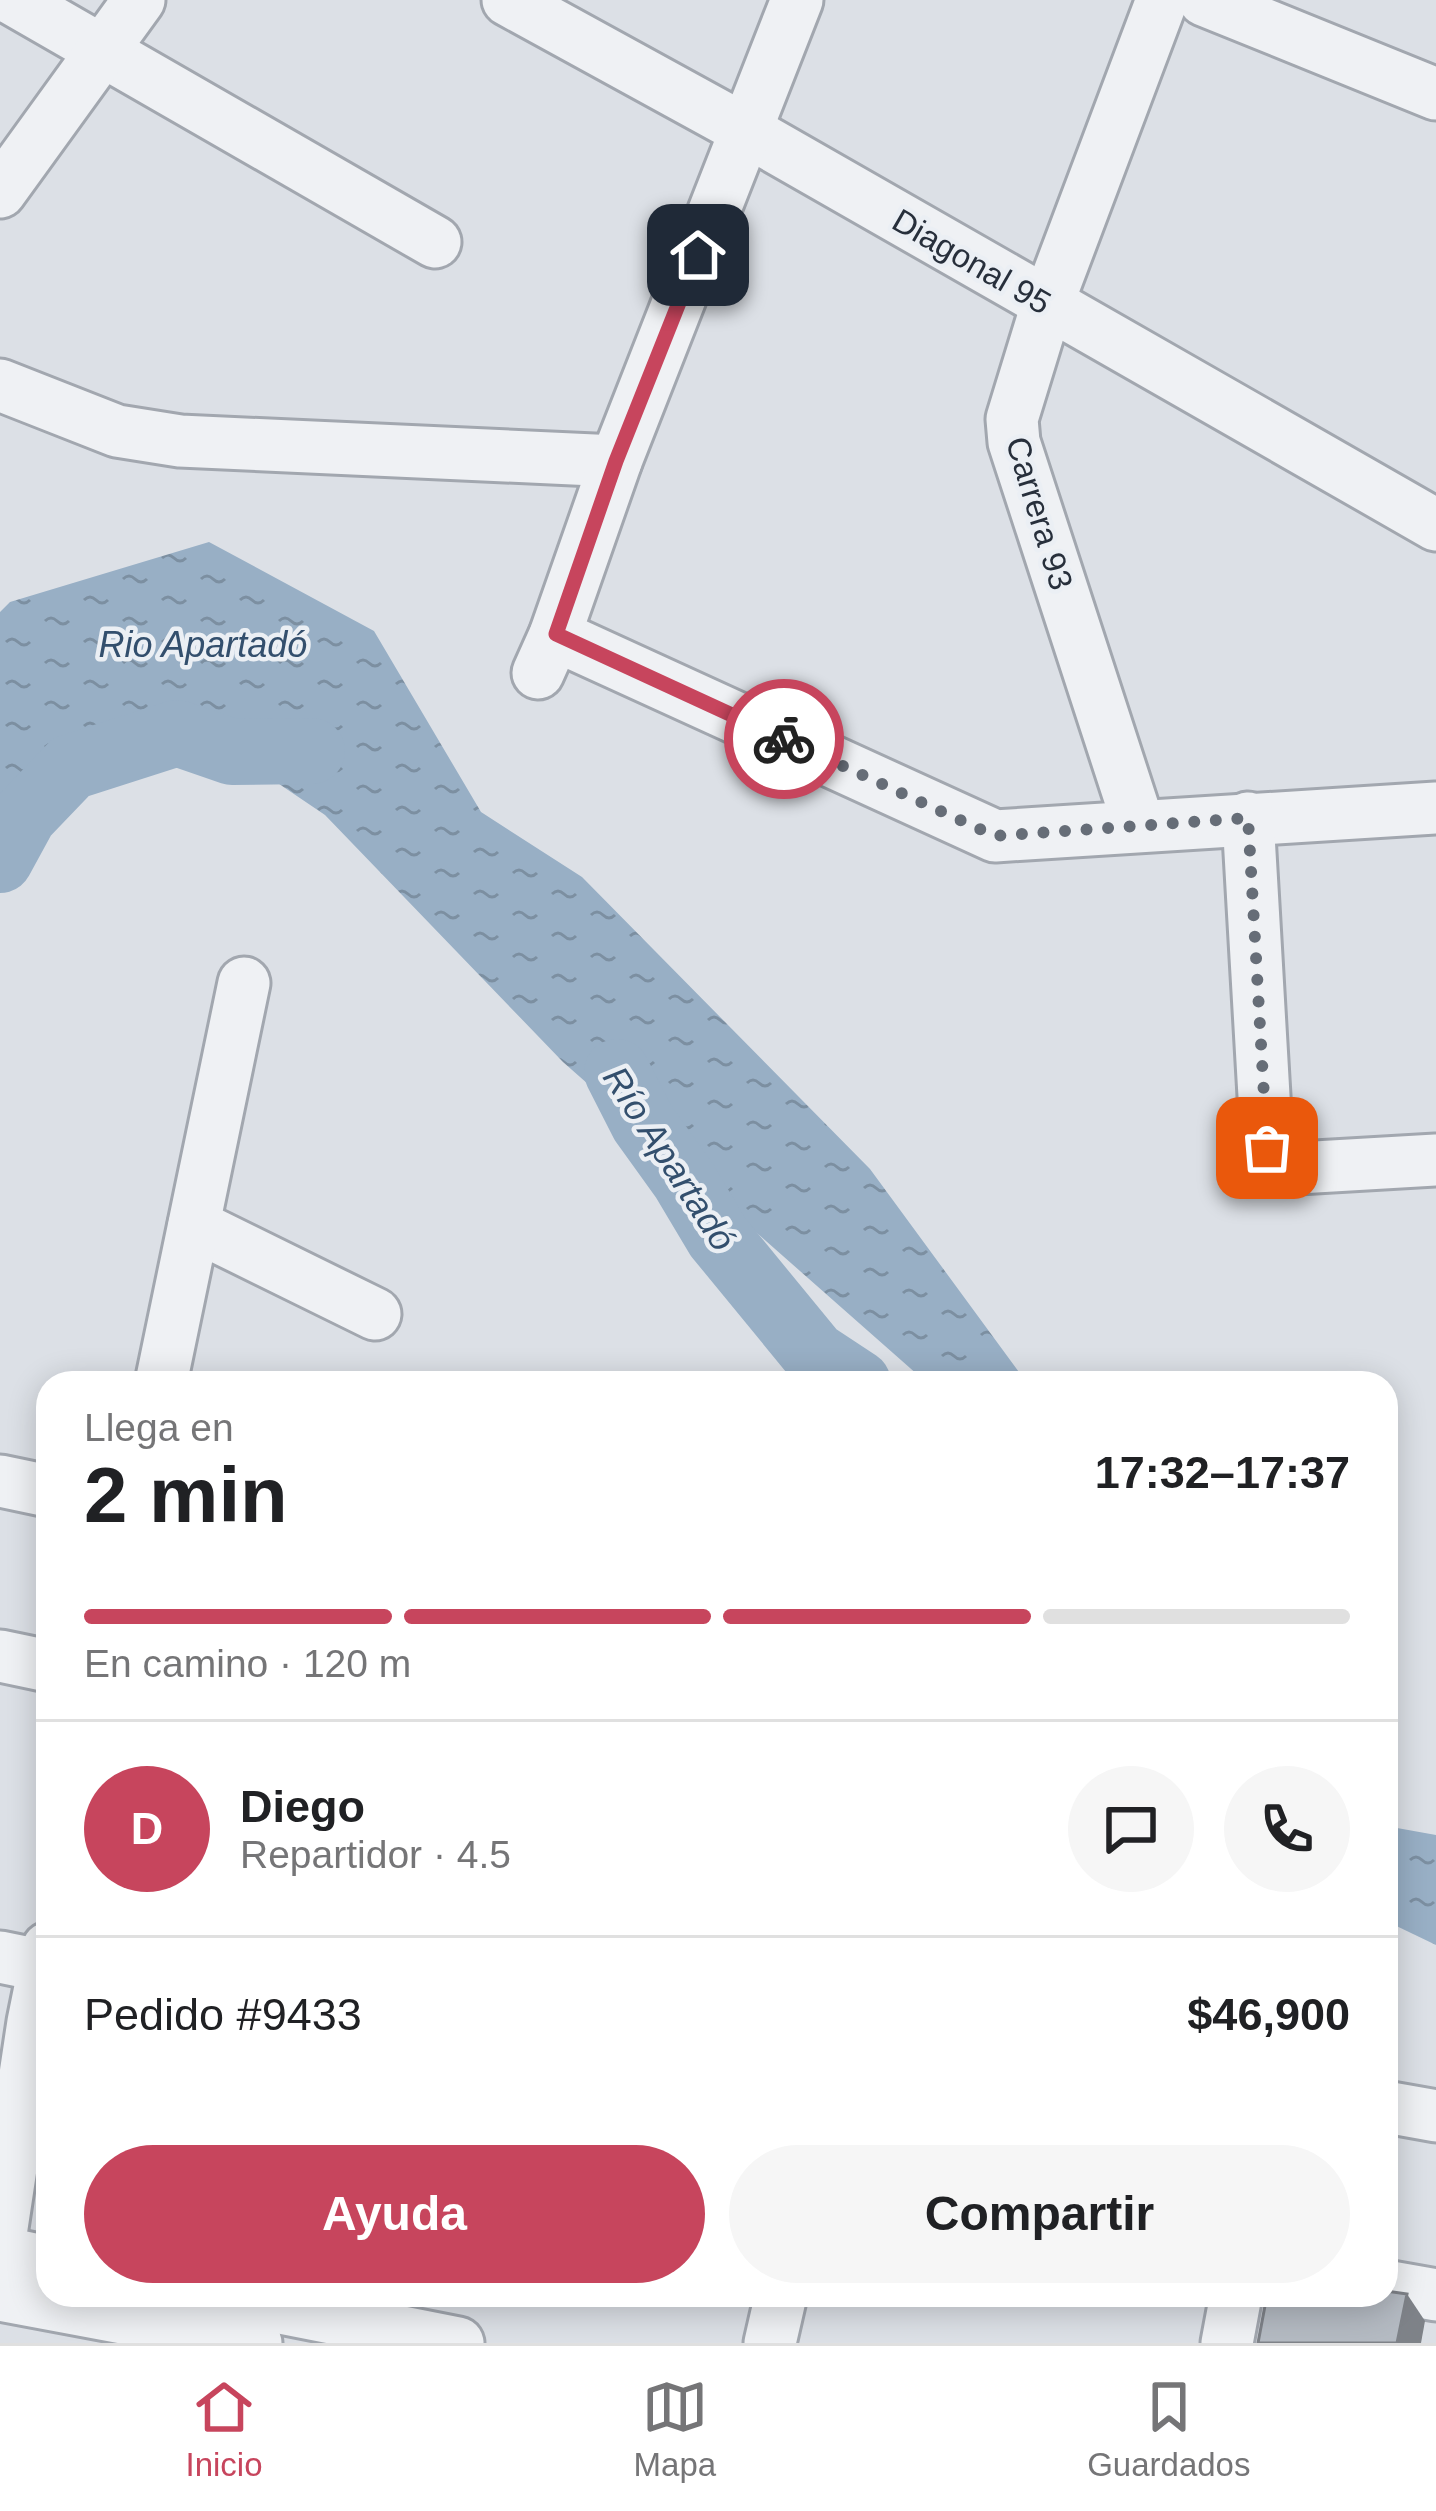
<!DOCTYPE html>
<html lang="es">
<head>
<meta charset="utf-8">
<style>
  :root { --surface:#fff; --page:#f6f6f6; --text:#202124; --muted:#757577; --line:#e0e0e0; --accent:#c7455d }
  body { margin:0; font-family:Helvetica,sans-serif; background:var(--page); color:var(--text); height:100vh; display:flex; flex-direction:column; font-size:45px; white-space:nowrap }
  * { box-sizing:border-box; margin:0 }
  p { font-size:39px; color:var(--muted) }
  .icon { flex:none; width:66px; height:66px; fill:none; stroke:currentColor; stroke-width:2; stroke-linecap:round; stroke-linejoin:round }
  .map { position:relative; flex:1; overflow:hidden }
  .side { position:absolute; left:36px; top:1371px; width:1362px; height:936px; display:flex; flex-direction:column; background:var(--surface); border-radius:36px; box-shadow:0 6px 30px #0003 }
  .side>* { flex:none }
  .pin { position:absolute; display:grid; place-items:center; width:102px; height:102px; color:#fff; margin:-51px; border-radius:24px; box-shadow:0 6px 18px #0006 }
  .courier { position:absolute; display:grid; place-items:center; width:120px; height:120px; margin:-60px; border:9px solid #c7455d; border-radius:50%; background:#fff; color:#222; box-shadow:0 3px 15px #0007 }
  .overview em { font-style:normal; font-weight:800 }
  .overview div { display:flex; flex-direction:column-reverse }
  .overview { display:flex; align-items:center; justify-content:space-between; height:204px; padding:0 48px }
  h1 { font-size:78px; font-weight:800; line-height:90px }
  .bar { display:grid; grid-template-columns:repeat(4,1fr); gap:18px 12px; align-content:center; height:144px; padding:0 48px }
  .bar i { height:15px; border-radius:9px; background:var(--line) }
  .bar .current { background:var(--accent) }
  .bar p { grid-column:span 4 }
  .line { display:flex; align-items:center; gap:30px; padding:0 48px; border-top:3px solid var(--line) }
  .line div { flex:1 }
  .round { display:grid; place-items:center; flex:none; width:126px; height:126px; border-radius:63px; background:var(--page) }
  .cta { display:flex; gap:24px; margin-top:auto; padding:24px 48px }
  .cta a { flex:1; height:138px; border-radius:72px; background:var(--accent); color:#fff; font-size:48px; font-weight:800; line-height:138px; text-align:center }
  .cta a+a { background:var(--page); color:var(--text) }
  .tab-bar { display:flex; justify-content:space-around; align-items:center; height:168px; border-top:3px solid var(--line); background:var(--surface); font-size:33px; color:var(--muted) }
  .tab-bar a { display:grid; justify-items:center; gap:6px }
  .tab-bar .current { color:var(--accent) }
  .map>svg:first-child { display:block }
</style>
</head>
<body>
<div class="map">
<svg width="1436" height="2343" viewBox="0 0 1436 2343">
  <defs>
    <pattern id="water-ripples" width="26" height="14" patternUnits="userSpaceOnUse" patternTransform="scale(3)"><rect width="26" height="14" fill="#98afc5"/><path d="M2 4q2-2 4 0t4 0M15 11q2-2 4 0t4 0" fill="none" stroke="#7c8fa1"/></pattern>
  </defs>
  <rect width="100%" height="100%" fill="#dce0e6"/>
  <g fill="url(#water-ripples)">
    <path d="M209,542l165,89 107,181 101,65 288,292 157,214h-100l-364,-321 -238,-247 -93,-63 -55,-19 -49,16 -104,67 -24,36v-240l10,-10z"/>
    <path d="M1386,1826l50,9v110l-50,-24z"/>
  </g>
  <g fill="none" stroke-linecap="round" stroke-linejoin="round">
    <g stroke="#98afc5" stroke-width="66">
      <path d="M0,860l24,-44 47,-49 106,-34 55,19 80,-1"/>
      <path d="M617,1072l26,51 41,57 34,57 96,117 44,29"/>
    </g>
    <g stroke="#a2a7af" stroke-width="57">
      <g id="minor">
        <path d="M14,0l421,242"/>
        <path d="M508,0l239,131 689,394"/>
        <path d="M1204,0l232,94"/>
        <path d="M0,192l139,-192"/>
        <path d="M0,385l117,46 63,10 436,20"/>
        <path d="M555,635l440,201 441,-28"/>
        <path d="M538,673l17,-38 61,-174 181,-461"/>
        <path d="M1248,818l19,330 12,16 19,4 138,-8"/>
        <path d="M1139,826l-125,-384 -2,-23 35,-114 115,-305"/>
        <path d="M194,1225l181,89"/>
        <path d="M161,1383l83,-400"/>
        <path d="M0,1481l48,10"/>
        <path d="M0,1656l48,10"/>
        <path d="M0,1957l44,9"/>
        <path d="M1386,2107l50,9"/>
        <path d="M0,2241l33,-219 15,-74"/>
        <path d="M0,2252l48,10"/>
        <path d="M1386,2286l50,9"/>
        <path d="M0,2295l256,48"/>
        <path d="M215,2295l243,48"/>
        <path d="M770,2343l11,-48"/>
        <path d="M1227,2343l9,-48"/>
      </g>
    </g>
    <use href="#minor" stroke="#eff1f4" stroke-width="51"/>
  </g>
  <path fill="#7e8288" d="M1407,2294l18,27 -4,22h-24z"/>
  <path fill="#b4bac2" stroke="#7e8288" stroke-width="3" d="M1386,2291l21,3 -10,49h-139l9,-48h119z"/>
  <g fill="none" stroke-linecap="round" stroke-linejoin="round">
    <path stroke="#666d77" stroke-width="12" stroke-dasharray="0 21.6" d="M784,739l211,97 253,-18 19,330"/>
    <path stroke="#c7455d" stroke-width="15" d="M698,255l-82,206 -60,173 228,105"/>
  </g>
  <g text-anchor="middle" stroke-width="9" stroke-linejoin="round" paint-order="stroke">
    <g font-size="33" fill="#272f3b" stroke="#ebeff4">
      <text transform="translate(972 261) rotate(30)" y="12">Diagonal 95</text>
      <text transform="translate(1040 513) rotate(73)" y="12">Carrera 93</text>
    </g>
    <g font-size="36" font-style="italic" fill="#334f6d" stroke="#ebeff4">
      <text x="203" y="657">Rio Apartadó</text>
      <text transform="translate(670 1158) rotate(57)" y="13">Río Apartadó</text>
    </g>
  </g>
</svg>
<div class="pin" style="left:1267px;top:1148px;background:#ea580c"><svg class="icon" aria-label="bag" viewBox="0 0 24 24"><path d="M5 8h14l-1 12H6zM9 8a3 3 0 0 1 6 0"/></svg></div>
<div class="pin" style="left:698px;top:255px;background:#1f2937"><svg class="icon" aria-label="home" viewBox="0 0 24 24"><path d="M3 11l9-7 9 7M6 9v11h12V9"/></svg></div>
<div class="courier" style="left:784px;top:739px"><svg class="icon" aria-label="bike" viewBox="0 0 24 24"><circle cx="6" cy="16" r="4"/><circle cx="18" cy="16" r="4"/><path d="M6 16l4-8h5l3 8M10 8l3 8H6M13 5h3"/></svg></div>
<section class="side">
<div class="overview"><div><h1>2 min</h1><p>Llega en</p></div><em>17:32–17:37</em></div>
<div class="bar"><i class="current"></i><i class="current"></i><i class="current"></i><i></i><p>En camino · 120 m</p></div>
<div class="line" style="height:216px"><b class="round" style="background:var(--accent);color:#fff">D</b><div><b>Diego</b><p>Repartidor · 4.5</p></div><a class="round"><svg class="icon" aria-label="chat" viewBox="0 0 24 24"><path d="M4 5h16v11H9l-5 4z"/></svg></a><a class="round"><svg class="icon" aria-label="phone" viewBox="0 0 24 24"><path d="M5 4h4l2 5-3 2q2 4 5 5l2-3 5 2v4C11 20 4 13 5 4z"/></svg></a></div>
<div class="line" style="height:156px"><div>Pedido #9433</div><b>$46,900</b></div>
<div class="cta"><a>Ayuda</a><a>Compartir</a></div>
</section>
</div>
<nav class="tab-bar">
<a class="current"><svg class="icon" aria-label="home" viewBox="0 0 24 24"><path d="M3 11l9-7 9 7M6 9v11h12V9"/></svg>Inicio</a>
<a><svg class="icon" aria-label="map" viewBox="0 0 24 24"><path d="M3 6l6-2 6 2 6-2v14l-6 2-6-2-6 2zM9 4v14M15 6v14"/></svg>Mapa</a>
<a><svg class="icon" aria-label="saved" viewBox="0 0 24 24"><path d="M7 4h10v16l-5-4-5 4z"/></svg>Guardados</a>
</nav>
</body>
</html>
